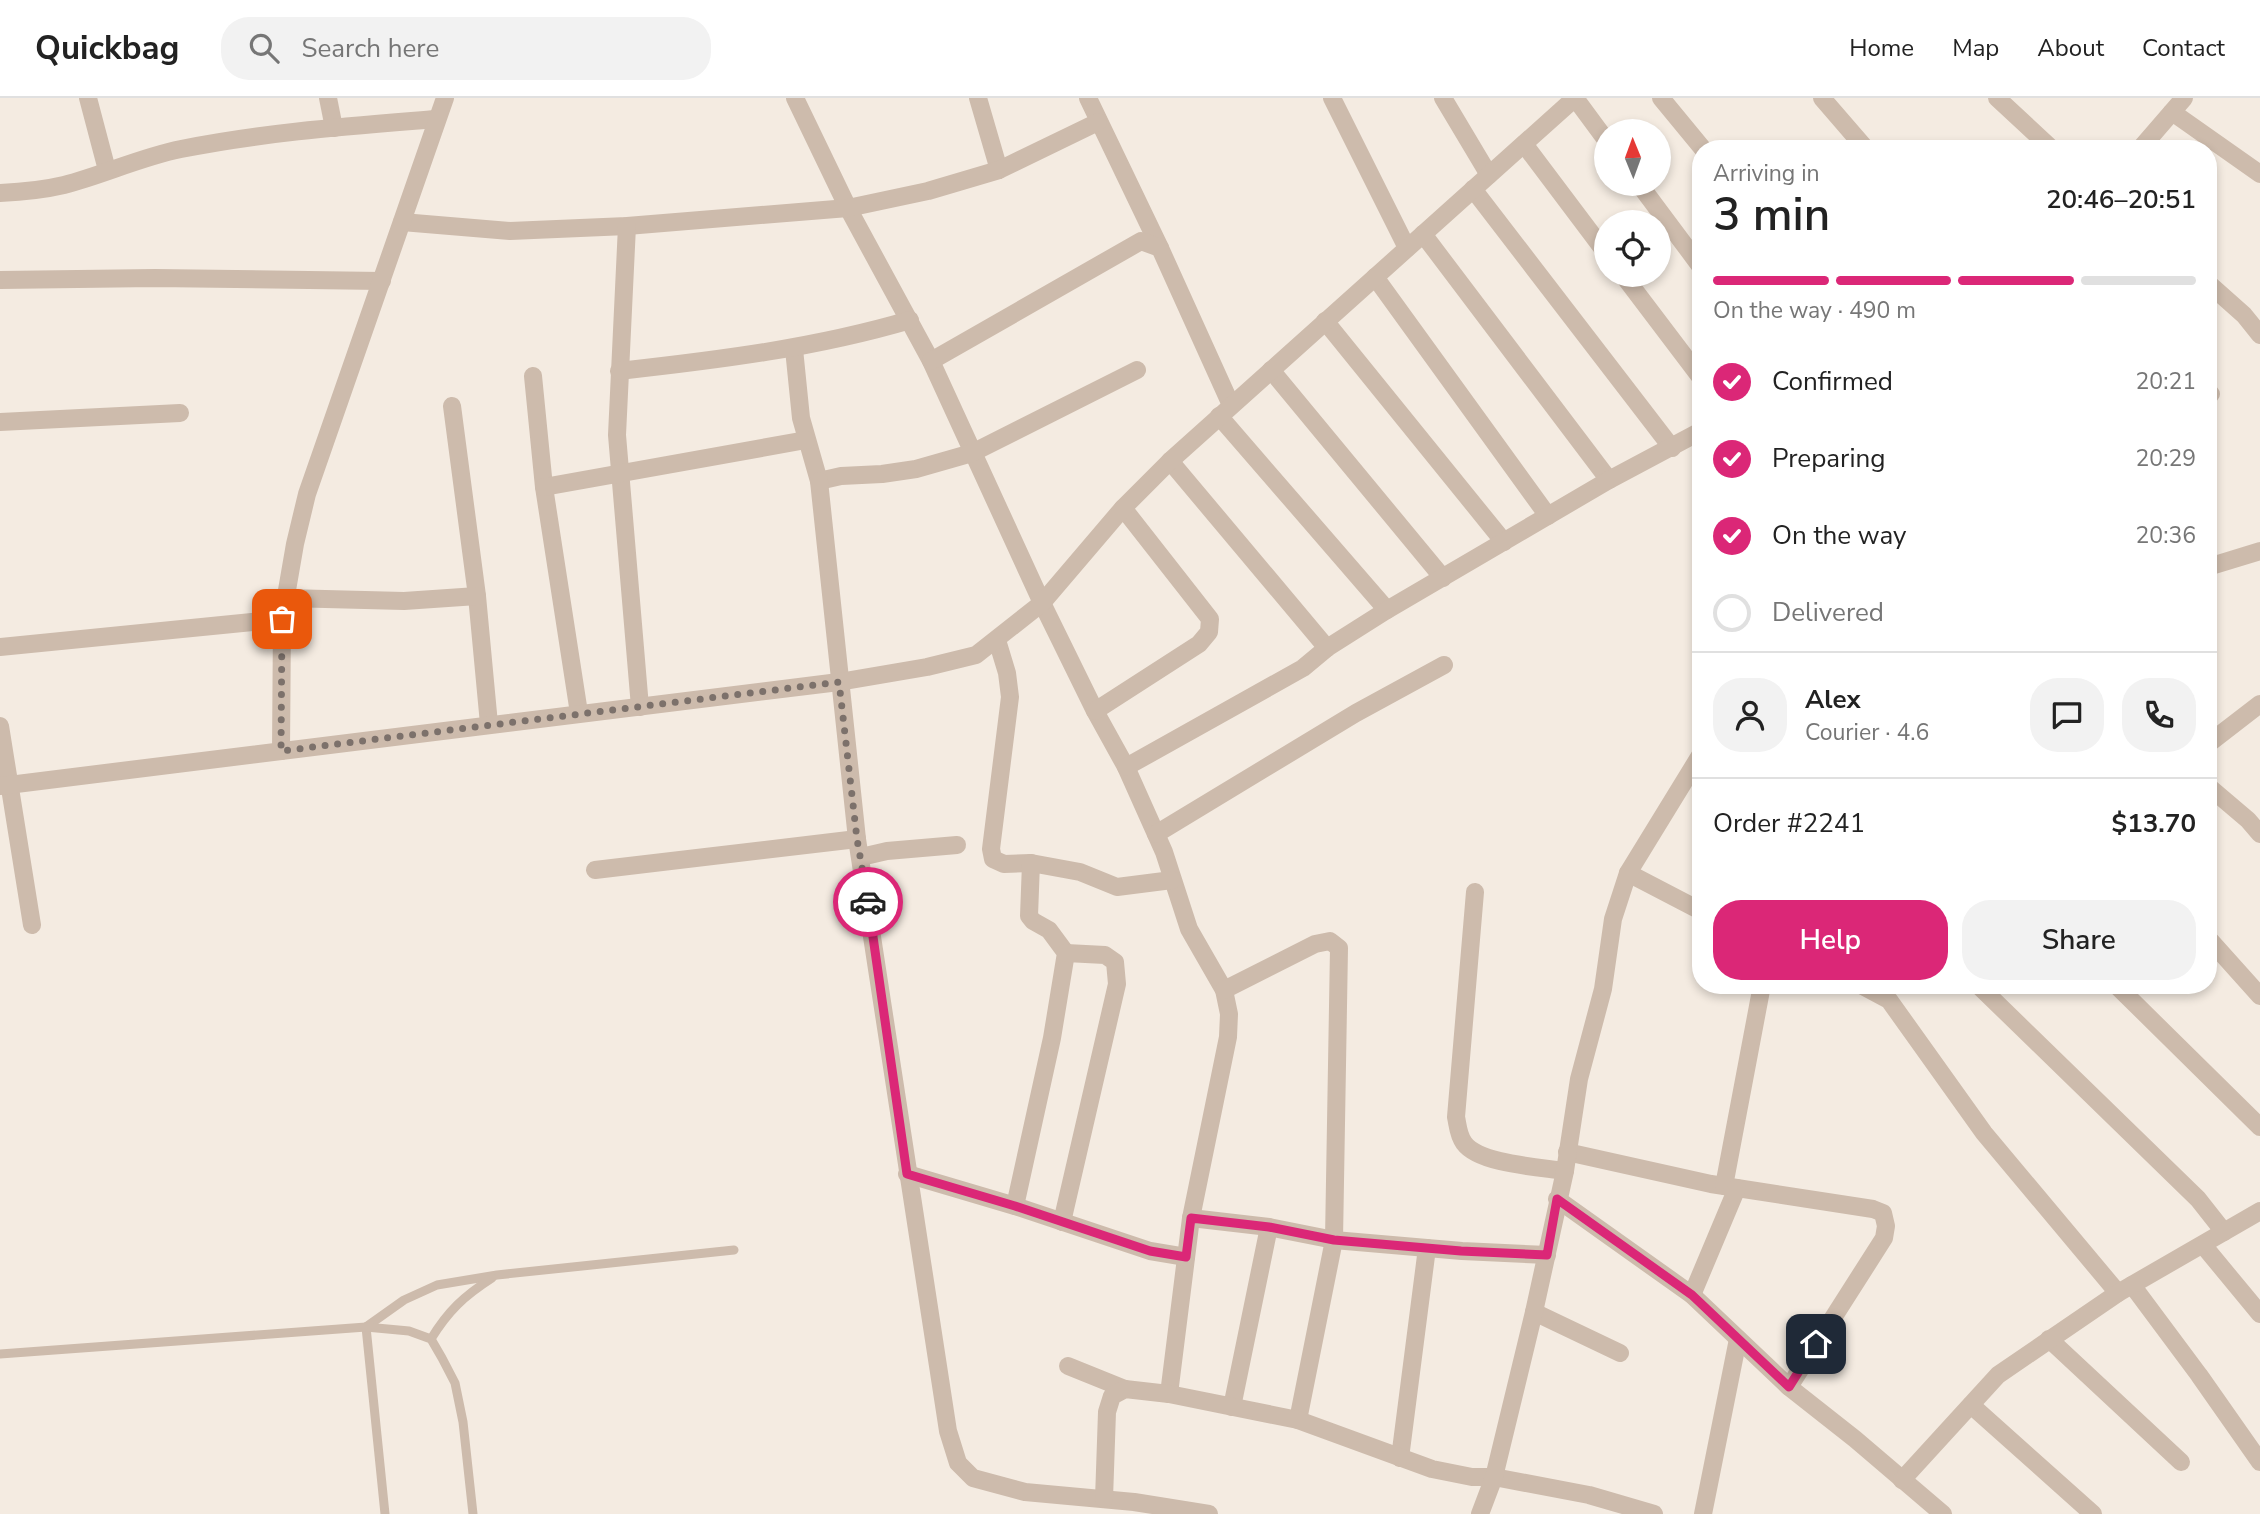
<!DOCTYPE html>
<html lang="en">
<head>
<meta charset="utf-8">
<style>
  :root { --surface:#fff; --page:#f2f2f2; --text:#222; --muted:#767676; --line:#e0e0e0; --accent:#db2777 }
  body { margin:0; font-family:"Nunito Sans",sans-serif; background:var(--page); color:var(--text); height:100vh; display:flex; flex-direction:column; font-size:26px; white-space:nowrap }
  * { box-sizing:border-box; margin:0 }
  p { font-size:23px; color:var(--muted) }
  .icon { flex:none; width:38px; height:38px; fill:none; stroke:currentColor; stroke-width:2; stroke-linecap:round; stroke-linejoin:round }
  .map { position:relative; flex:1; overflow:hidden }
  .details { position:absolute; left:1692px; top:42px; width:525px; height:854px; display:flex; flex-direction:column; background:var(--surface); border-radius:28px; box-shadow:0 4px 10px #0003 }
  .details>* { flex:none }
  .needle { width:46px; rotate:359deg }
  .buttons { position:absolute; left:1594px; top:21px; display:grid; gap:14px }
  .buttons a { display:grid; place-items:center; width:77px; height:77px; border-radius:50%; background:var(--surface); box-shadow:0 4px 10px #0003; font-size:35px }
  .pin { position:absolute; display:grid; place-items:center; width:60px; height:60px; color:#fff; margin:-30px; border-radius:14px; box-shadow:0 4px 10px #0006 }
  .courier { position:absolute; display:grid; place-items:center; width:70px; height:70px; margin:-35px; border:5px solid #db2777; border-radius:50%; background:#fff; color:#222; box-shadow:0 2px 9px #0007 }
  .overview em { font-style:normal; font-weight:600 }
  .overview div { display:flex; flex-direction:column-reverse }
  .overview { display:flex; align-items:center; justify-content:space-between; height:119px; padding:0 21px }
  h1 { font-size:46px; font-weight:600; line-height:52px }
  .bar { display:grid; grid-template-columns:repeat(4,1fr); gap:10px 7px; align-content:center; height:84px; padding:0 21px }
  .bar i { height:9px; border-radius:5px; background:var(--line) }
  .bar .current { background:var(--accent) }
  .bar p { grid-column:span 4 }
  .line { display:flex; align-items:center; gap:18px; padding:0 21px; border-top:2px solid var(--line) }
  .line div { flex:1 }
  .round { display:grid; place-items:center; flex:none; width:74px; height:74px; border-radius:28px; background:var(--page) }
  ol { padding:0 21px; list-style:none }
  li { display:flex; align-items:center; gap:21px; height:77px }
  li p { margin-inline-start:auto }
  li .icon { padding:7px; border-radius:50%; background:var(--accent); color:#fff; stroke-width:4 }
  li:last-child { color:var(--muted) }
  li i { width:38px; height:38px; border:4px solid var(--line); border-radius:50% }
  .cta { display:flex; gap:14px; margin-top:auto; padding:14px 21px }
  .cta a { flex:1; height:80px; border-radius:28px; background:var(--accent); color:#fff; font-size:28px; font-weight:600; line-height:80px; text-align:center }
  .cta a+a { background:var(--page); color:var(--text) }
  header { display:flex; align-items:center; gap:42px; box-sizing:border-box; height:98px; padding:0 35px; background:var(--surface); border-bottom:2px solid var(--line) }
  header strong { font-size:33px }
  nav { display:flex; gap:38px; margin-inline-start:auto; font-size:24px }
  .search { width:490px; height:63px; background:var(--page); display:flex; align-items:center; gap:18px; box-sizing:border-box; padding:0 24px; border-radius:28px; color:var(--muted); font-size:26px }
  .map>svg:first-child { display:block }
</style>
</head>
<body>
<header>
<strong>Quickbag</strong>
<div class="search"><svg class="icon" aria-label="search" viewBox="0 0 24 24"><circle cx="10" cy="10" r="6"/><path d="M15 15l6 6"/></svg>Search here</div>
<nav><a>Home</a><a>Map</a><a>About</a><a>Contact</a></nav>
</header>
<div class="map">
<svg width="2260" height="1416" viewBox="0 0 2260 1416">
  <rect width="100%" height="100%" fill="#f4ebe1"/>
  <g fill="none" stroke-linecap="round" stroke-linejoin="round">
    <g stroke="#cdbbac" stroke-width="9">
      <path d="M366,1229l38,-27 33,-15 60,-10 237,-25"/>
      <path d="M366,1229l19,187"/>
      <path d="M431,1241c17,-28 33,-43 61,-61"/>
      <path d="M0,1256l366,-27 43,4 22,8 11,19 13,25 8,39 10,92"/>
    </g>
    <g stroke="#cdbbac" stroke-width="18">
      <path d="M88,0l19,72"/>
      <path d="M328,0l6,30"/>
      <path d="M795,0l53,110 83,153 111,242 53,108 31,56 38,85 25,77 35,61 5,24 -1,23 -37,181 -22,176"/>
      <path d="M978,0l21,72"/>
      <path d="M1088,0l72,150"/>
      <path d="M1332,0l75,150"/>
      <path d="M1443,0l46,77"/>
      <path d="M1575,0l31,42"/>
      <path d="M1661,0l42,51"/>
      <path d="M1822,0l44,51"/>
      <path d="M1997,0l55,51"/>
      <path d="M2172,14l88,62"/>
      <path d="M1524,46l82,109"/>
      <path d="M2140,51l44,-51"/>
      <path d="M1639,86l62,83"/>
      <path d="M1473,91l199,259"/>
      <path d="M0,95c21,-1 43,-3 64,-8 39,-10 77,-28 117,-36 85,-17 170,-23 255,-30"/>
      <path d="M402,124l108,9 117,-5 221,-18 80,-17 71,-21 99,-48"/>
      <path d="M627,128l-10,209 23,272"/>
      <path d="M1423,136l186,246"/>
      <path d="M1623,177l78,103"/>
      <path d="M1375,179l173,239"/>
      <path d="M0,182l155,-2 227,3"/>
      <path d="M2208,185l36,32 16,20"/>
      <path d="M1325,223l179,221"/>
      <path d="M794,251l7,69 18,63 22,-5 41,-2 34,-5 56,-16 165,-83"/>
      <path d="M931,263l210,-120 19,7 71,157"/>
      <path d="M1271,272l172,208"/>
      <path d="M619,273c99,-11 196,-23 291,-51"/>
      <path d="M533,278l11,111 35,226"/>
      <path d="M2208,293l3,3"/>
      <path d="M452,308l25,190 12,128"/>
      <path d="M1219,318l168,194"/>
      <path d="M0,324l180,-9"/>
      <path d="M1170,363l157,187"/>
      <path d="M819,383l38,358 91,592 10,32 15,15 52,14 109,10 75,12"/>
      <path d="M544,389l262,-47"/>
      <path d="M2208,469l52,-16"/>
      <path d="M286,500l118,3 73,-5"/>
      <path d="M997,542l10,33 3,24 -19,152 2,10 11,5 27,-1"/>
      <path d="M0,549l282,-28 13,-75 12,-50 138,-396"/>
      <path d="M1095,613l104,-67 10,-12 1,-13 -87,-111"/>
      <path d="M0,628l32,199"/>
      <path d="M2208,646l52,-40"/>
      <path d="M281,653l1,-132"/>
      <path d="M1126,669l177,-99 24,-20 60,-38 222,-130 92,-49"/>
      <path d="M0,688l839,-104 88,-15 49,-12 66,-52 81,-95 47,-47 405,-363"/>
      <path d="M2208,688l40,34 12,14"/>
      <path d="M1156,736l200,-121 88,-48"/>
      <path d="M861,759l26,-6 70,-6"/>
      <path d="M595,772l262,-31"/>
      <path d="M1628,775l73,38"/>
      <path d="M1475,794l-19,225c2,9 2,18 8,26 15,21 75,24 101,28"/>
      <path d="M2208,840l52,58"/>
      <path d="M1861,887l28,15 95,133 134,160"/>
      <path d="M1978,887l220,214 26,33"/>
      <path d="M2116,887l144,142"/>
      <path d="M1224,892l91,-46 15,-3 9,7 -5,292 -36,180"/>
      <path d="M1567,1054l144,32 162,25 10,4 3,13 -2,12 -95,149"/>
      <path d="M907,1076l108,32 135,45 36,6"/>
      <path d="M1724,1088l38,-201"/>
      <path d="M1557,1101l135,96 97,92 66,52 88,75"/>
      <path d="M1015,1108l37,-168 14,-85 -17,-23 -16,-9 -4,-5 2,-53 49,9 37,15 55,-7"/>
      <path d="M1191,1120l78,9 65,13 128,11 85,4"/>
      <path d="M1062,1124l55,-238 -2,-22 -10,-7 -39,-2"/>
      <path d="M2203,1147l57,69"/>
      <path d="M2132,1187l67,90 61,87"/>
      <path d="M1692,1197l45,-107"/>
      <path d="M1534,1214l86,41"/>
      <path d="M2049,1241l132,123"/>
      <path d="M1068,1268l57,23"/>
      <path d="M1971,1307l122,109"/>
      <path d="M1232,1309l37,-180"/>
      <path d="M1400,1360l27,-210"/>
      <path d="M1902,1382l96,-105 120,-82 142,-82"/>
      <path d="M1104,1401l3,-87 5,-16 13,-7 44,5 129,26 134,49 40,8h22l95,18 65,19"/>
      <path d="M1480,1416l14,-37 40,-165 31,-141 14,-92 24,-90 10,-70 15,-46 73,-119"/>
      <path d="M1703,1416l35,-175"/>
    </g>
  </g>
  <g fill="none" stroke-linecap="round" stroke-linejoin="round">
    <path stroke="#7c716b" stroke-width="7" stroke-dasharray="0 12.6" d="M282,521l-1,132 558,-69 18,157 11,63"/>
    <path stroke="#db2777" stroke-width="9" d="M868,804l39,272 108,32 135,45 36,6 5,-39 78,9 65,13 127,11 86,4 10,-56 135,96 97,92 27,-43"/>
  </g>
</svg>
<div class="buttons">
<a><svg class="needle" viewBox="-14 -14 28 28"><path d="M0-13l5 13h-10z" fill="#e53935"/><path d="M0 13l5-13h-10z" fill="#767676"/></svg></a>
<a><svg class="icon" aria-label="locate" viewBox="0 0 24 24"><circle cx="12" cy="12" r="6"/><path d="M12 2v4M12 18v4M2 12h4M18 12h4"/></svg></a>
</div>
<div class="pin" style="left:282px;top:521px;background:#ea580c"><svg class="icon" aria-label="bag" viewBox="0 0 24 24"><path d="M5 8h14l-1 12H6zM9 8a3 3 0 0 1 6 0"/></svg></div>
<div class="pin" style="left:1816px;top:1246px;background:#1f2937"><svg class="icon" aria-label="home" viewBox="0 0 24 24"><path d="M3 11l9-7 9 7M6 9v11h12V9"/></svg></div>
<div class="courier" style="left:868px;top:804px"><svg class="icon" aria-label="car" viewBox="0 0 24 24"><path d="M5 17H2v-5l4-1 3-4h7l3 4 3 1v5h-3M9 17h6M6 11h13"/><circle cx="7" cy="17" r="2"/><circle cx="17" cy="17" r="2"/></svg></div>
<section class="details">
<div class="overview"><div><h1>3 min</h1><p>Arriving in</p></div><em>20:46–20:51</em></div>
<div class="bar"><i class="current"></i><i class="current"></i><i class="current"></i><i></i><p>On the way · 490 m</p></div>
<ol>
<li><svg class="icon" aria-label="check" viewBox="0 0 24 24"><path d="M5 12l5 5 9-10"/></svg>Confirmed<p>20:21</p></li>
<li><svg class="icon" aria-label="check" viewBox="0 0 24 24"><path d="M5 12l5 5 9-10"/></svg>Preparing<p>20:29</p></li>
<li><svg class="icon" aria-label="check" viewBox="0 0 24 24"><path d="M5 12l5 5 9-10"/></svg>On the way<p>20:36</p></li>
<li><i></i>Delivered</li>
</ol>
<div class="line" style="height:126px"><a class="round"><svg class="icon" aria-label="person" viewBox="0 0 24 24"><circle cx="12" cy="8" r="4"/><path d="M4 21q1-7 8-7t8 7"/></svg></a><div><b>Alex</b><p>Courier · 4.6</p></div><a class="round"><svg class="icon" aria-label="chat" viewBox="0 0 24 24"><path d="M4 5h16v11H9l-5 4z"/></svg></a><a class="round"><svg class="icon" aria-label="phone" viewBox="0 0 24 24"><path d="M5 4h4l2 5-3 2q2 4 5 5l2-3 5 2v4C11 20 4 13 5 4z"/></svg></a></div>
<div class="line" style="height:91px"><div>Order #2241</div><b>$13.70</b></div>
<div class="cta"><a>Help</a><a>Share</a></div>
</section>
</div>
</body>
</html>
